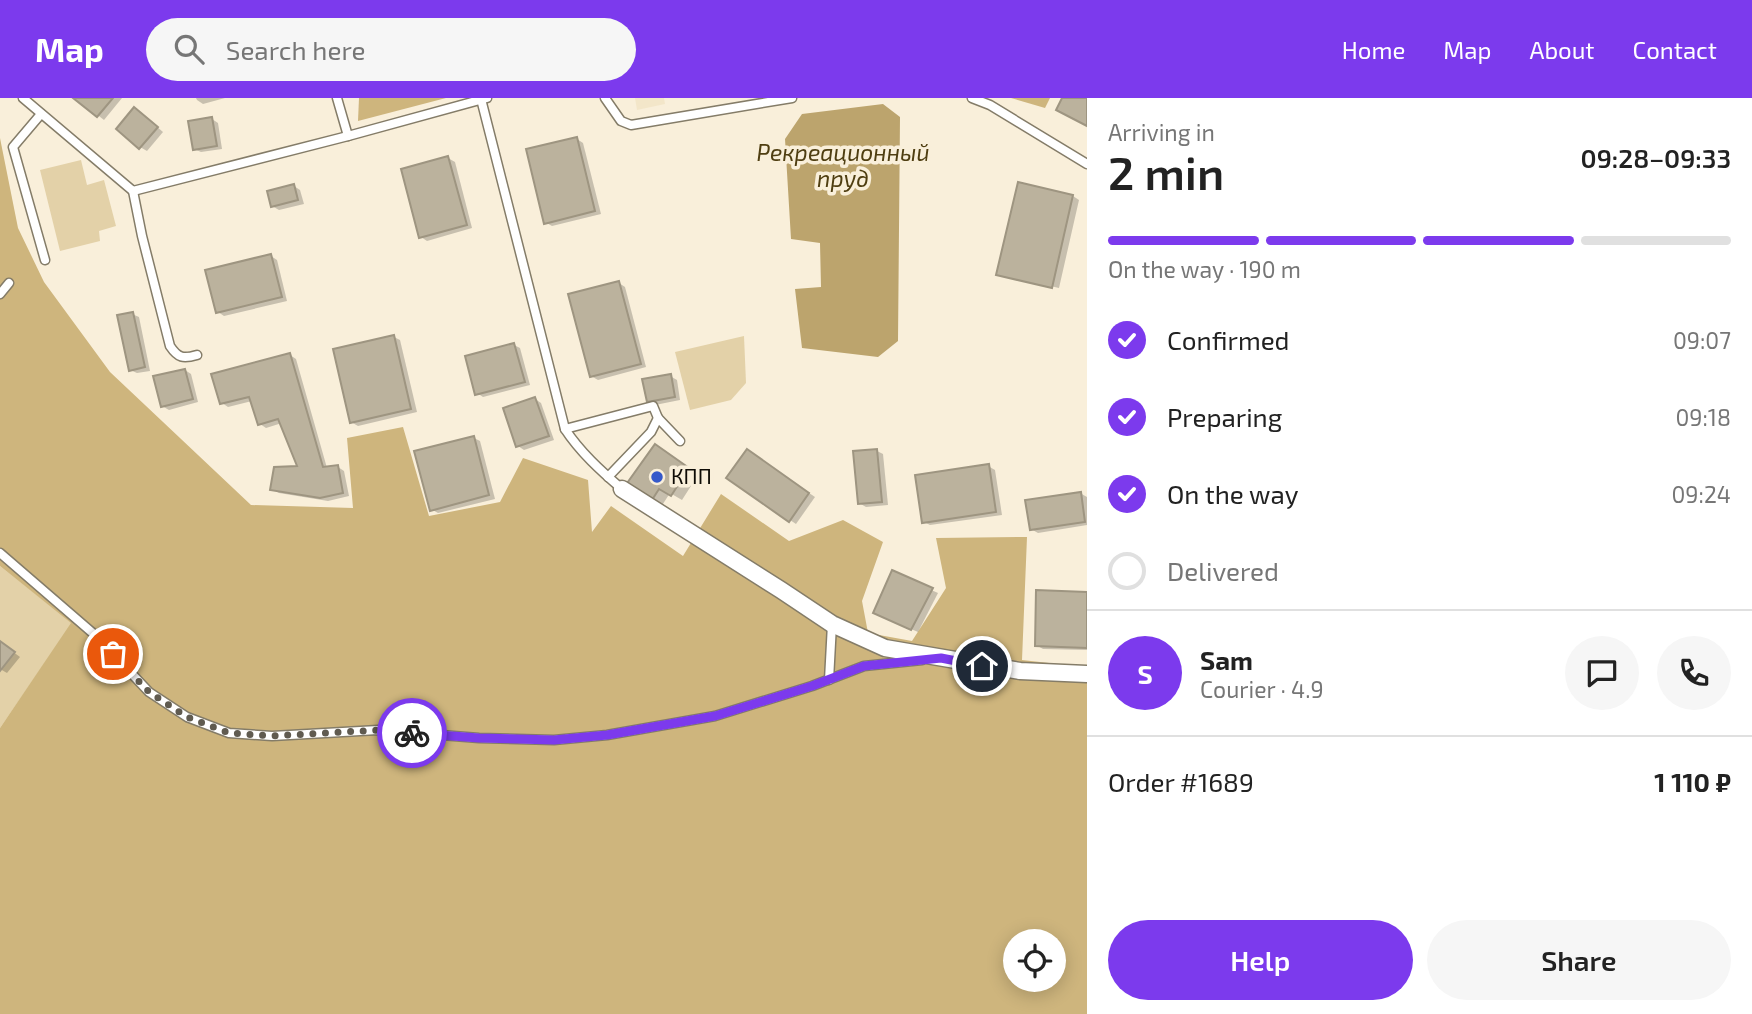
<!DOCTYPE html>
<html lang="en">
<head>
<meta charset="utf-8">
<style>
  :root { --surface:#fff; --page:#f6f6f6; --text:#222; --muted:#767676; --line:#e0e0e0; --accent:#7c3aed }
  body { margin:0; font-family:"Exo 2",sans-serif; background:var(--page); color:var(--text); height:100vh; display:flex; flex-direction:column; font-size:26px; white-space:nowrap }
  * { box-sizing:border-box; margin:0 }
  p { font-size:23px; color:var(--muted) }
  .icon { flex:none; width:38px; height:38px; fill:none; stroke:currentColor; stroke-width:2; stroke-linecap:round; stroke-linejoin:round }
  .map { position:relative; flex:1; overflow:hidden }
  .details { display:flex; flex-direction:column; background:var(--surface); width:665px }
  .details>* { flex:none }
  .fabs { position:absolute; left:1003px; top:831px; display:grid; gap:14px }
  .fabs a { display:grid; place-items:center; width:63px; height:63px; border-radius:50%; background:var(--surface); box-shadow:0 4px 18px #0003; font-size:35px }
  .pin { position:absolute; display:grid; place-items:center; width:60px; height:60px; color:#fff; margin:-30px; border:4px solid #fff; border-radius:50%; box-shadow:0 2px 7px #0007 }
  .courier { position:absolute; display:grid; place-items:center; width:70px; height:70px; margin:-35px; border:5px solid #7c3aed; border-radius:50%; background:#fff; color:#222; box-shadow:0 2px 9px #0007 }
  .overview em { font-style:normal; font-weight:600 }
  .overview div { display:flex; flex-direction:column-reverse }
  .overview { display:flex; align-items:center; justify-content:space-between; height:119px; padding:0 21px }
  h1 { font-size:46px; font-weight:600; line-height:52px }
  .bar { display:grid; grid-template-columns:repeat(4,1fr); gap:10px 7px; align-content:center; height:84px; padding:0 21px }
  .bar i { height:9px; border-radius:5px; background:var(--line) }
  .bar .on { background:var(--accent) }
  .bar p { grid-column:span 4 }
  .line { display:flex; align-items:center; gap:18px; padding:0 21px; border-top:2px solid var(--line) }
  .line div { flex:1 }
  .round { display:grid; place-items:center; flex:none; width:74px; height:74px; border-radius:37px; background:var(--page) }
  ol { padding:0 21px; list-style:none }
  li { display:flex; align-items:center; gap:21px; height:77px }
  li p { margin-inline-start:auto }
  li .icon { padding:7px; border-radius:50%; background:var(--accent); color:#fff; stroke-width:4 }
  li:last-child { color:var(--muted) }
  li i { width:38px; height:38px; border:4px solid var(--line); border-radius:50% }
  .primary-button { display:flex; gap:14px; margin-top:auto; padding:14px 21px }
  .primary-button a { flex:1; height:80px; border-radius:42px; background:var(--accent); color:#fff; font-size:28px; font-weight:600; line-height:80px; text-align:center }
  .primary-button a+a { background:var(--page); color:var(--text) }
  header { display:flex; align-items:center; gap:42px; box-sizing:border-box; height:98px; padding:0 35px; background:var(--accent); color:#fff }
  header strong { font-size:33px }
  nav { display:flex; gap:38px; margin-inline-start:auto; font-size:24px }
  .search { width:490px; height:63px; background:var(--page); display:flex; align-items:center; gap:18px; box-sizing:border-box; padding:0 24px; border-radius:38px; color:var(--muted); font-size:26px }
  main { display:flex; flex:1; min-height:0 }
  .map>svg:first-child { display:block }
</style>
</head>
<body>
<header>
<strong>Map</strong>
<div class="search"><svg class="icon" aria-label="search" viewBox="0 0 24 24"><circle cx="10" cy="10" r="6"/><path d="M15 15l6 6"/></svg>Search here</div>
<nav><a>Home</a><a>Map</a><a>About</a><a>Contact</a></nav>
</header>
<main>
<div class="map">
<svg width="1087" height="916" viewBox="0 0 1087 916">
  <rect width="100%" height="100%" fill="#f9efda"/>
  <path fill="#f3e6c9" d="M635,0h29l1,6 -28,6z"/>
  <g fill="#e3d1a8">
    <path d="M81,62l6,25 17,-5 12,46 -17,5 1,10 -40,10 -20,-81z"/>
    <path d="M744,238l2,47 -15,17 -41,10 -15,-58z"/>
    <path d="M0,468l72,57 -72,105z"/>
  </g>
  <g fill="#ceb57d" fill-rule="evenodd">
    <path d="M359,0h87l-88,23z"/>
    <path d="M1011,0h39l-5,10z"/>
    <path d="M0,40l18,90 26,54 66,90 141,133 102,3 -6,-70 56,-11 26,89 71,-14 23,-44 65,22 4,52 19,-26 72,50 38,-62 68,47 54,-21 40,22 -21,59 6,32 44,8 34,-53 -10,-50 91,-1 -5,123 45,5h20v349h-1087v-286l71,-105 -71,-57zM1015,844h39v38h-39z"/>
  </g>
  <path fill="#bca46d" d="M883,6l17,13 -2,224 -20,16 -76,-9 -7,-59 26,-2 -1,-44 -29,-4 -6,-100 17,-25z"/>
  <g fill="#0003">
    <path d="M76,0h46l-18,22z"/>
    <path d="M196,0h29l-22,6 -6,-4z"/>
    <path d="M141,15l22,19 -16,19 -7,-4z"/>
    <path d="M212,21l6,4 4,26 -21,3 -7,-3z"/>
    <path d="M577,41l6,4 18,71 -49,12 -7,-4z"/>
    <path d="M448,60l7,4 17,66 -45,13 -6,-4z"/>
    <path d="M294,88l6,4 4,14 -25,6 -7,-4z"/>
    <path d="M1073,98l6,4 -20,88 -56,-13v2l-5,-2z"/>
    <path d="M271,158l6,4 10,41 -63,15 -6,-4z"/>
    <path d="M619,185l6,4 21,80 -48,13 -7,-4z"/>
    <path d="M132,216l7,3 11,54 -13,2 -7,-3z"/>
    <path d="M394,239l6,3 17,72 -59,14 -7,-4z"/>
    <path d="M514,247l6,3 10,37 -47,12 -6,-4z"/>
    <path d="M290,257l6,4 31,109 11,-1 6,4 5,25 -21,5 -49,-8 -7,-4 27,-21 -17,-45 -16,5 -6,-4 -8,-23 -24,6 -6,-4z"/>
    <path d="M185,272l6,4 7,28 -29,8 -7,-4z"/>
    <path d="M670,278l7,4 3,20 -25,5 -7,-4z"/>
    <path d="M535,301l6,4 13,37 -30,10 -6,-4z"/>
    <path d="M474,340l6,3 15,58 -57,14 -7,-4z"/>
    <path d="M877,353l6,3 5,51 -22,2 -7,-4z"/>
    <path d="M666,354l32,23 -16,25 -12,-7 -9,14 -10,-6z"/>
    <path d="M753,357l62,42 -19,27 -6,-4z"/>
    <path d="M988,368l7,4 7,45 -72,10 -6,-3z"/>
    <path d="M1080,395l7,4v28l-49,8 -7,-4z"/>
    <path d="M893,475l45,20 -20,39 -37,-16z"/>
    <path d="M1087,496v56l-44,-1 -7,-4z"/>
    <path d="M0,544l20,15 -13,16 -7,-4z"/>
  </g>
  <g fill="#bbb29d" stroke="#9e9581" stroke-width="2">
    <path d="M73,0h40l-16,19z"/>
    <path d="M1062,0h25v28l-31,-16z"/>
    <path d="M134,9l24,20 -19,22 -23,-20z"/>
    <path d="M212,19l5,29 -24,4 -5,-29z"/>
    <path d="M577,39l18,74 -51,13 -18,-75z"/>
    <path d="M448,58l19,69 -48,13 -18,-69z"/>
    <path d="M1018,84l55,13 -21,93 -56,-13z"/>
    <path d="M294,86l4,16 -27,7 -4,-16z"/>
    <path d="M271,156l11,43 -66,16 -11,-43z"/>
    <path d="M619,183l22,83 -51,13 -22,-83z"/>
    <path d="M133,214l12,55 -16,4 -12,-56z"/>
    <path d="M394,237l17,74 -61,14 -17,-74z"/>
    <path d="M514,245l11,39 -50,13 -10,-39z"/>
    <path d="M290,255l33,114 15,-2 5,28 -23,5 -50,-8 4,-23 23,-1 -19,-47 -20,6 -9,-28 -29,7 -9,-30z"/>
    <path d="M185,271l8,30 -32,8 -8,-31z"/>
    <path d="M671,276l4,23 -28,5 -5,-23z"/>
    <path d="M535,299l14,39 -33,11 -13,-39z"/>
    <path d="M474,338l15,59 -59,16 -16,-60z"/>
    <path d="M655,346l34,24 -18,28 -12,-7 -9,14 -25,-17z"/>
    <path d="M747,351l62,44 -20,29 -63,-44z"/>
    <path d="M877,351l5,53 -24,2 -5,-53z"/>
    <path d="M989,366l7,48 -74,11 -7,-48z"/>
    <path d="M1081,394l4,30 -55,8 -5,-30z"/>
    <path d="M892,472l41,18 -22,42 -38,-17z"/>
    <path d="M1036,492l51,2v56l-52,-2z"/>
    <path d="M0,543l15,11 -15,19z"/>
  </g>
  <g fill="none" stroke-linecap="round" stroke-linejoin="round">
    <g stroke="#847c68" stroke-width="11">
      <g id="service">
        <path d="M23,0l110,93 215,-55 139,-38"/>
        <path d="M337,0l11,38"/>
        <path d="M605,0l16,23 10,4 161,-27"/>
        <path d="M972,0l18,7 97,59"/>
        <path d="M481,1l84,330c15,23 36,42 57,60"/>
        <path d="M41,16l-28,33 32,113"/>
        <path d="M133,93l9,45 28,110c8,12 13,13 27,9"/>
        <path d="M0,196l9,-11"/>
        <path d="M565,331l88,-23 5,12 22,23"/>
        <path d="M608,379l43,-45 7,-14"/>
        <path d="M0,455l95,82 54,57 38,25 42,16 43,3 106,-6 101,8 75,2 53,-5 108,-19 97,-30 52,-20 58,-6"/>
        <path d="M829,582l3,-56"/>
      </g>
    </g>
    <g stroke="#847c68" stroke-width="19">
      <path id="minor" d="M622,391l159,101 51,34 53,24 135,23 67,3"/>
    </g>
    <use href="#service" stroke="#fff" stroke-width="8"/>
    <use href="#minor" stroke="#fff" stroke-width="16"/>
  </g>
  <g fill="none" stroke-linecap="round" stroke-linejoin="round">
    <path stroke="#605b50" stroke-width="7" stroke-dasharray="0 12.6" d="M113,556l36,38 38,25 42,16 43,3 107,-6 33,3"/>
    <path stroke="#7c3aed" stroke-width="9" d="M412,635l67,5 75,2 53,-5 108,-19 97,-30 52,-20 77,-8 41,8"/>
  </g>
  <circle fill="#3559ca" stroke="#f9efda" stroke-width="2.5" cx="657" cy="379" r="7"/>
  <g text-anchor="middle" stroke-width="7" stroke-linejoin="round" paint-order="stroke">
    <g font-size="21" fill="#0e0b05" stroke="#f9efda" text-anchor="start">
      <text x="671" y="386">КПП</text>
    </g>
    <g font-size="23" font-style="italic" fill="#4f3e11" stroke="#f9efda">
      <text x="843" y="63">Рекреационный<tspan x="843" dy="26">пруд</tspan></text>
    </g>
  </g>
</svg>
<div class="fabs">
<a><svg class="icon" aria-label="locate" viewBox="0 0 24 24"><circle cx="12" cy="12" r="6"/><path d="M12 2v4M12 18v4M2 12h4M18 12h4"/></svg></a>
</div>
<div class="pin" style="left:113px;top:556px;background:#ea580c"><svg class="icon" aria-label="bag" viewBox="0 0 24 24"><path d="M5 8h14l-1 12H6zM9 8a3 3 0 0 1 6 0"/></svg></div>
<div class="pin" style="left:982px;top:568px;background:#1f2937"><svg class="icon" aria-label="home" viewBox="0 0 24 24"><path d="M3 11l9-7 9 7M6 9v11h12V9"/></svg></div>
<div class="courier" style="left:412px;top:635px"><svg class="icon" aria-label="bike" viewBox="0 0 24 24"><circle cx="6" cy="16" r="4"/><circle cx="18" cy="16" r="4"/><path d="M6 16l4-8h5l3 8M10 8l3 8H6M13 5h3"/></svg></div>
</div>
<section class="details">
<div class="overview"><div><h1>2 min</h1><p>Arriving in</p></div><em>09:28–09:33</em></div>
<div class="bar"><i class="on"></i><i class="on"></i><i class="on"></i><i></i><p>On the way · 190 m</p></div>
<ol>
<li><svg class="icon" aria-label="check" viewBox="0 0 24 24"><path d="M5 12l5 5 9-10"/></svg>Confirmed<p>09:07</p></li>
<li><svg class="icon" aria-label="check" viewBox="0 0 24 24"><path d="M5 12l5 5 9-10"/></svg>Preparing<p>09:18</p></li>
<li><svg class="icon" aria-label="check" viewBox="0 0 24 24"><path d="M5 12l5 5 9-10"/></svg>On the way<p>09:24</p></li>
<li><i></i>Delivered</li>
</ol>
<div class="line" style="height:126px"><b class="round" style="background:var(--accent);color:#fff">S</b><div><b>Sam</b><p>Courier · 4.9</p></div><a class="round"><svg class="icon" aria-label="chat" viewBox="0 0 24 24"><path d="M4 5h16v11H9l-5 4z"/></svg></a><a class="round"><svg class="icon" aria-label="phone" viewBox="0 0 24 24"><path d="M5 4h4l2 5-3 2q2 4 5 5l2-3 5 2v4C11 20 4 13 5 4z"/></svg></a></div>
<div class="line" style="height:91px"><div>Order #1689</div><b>1 110 ₽</b></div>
<div class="primary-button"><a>Help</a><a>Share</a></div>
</section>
</main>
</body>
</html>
